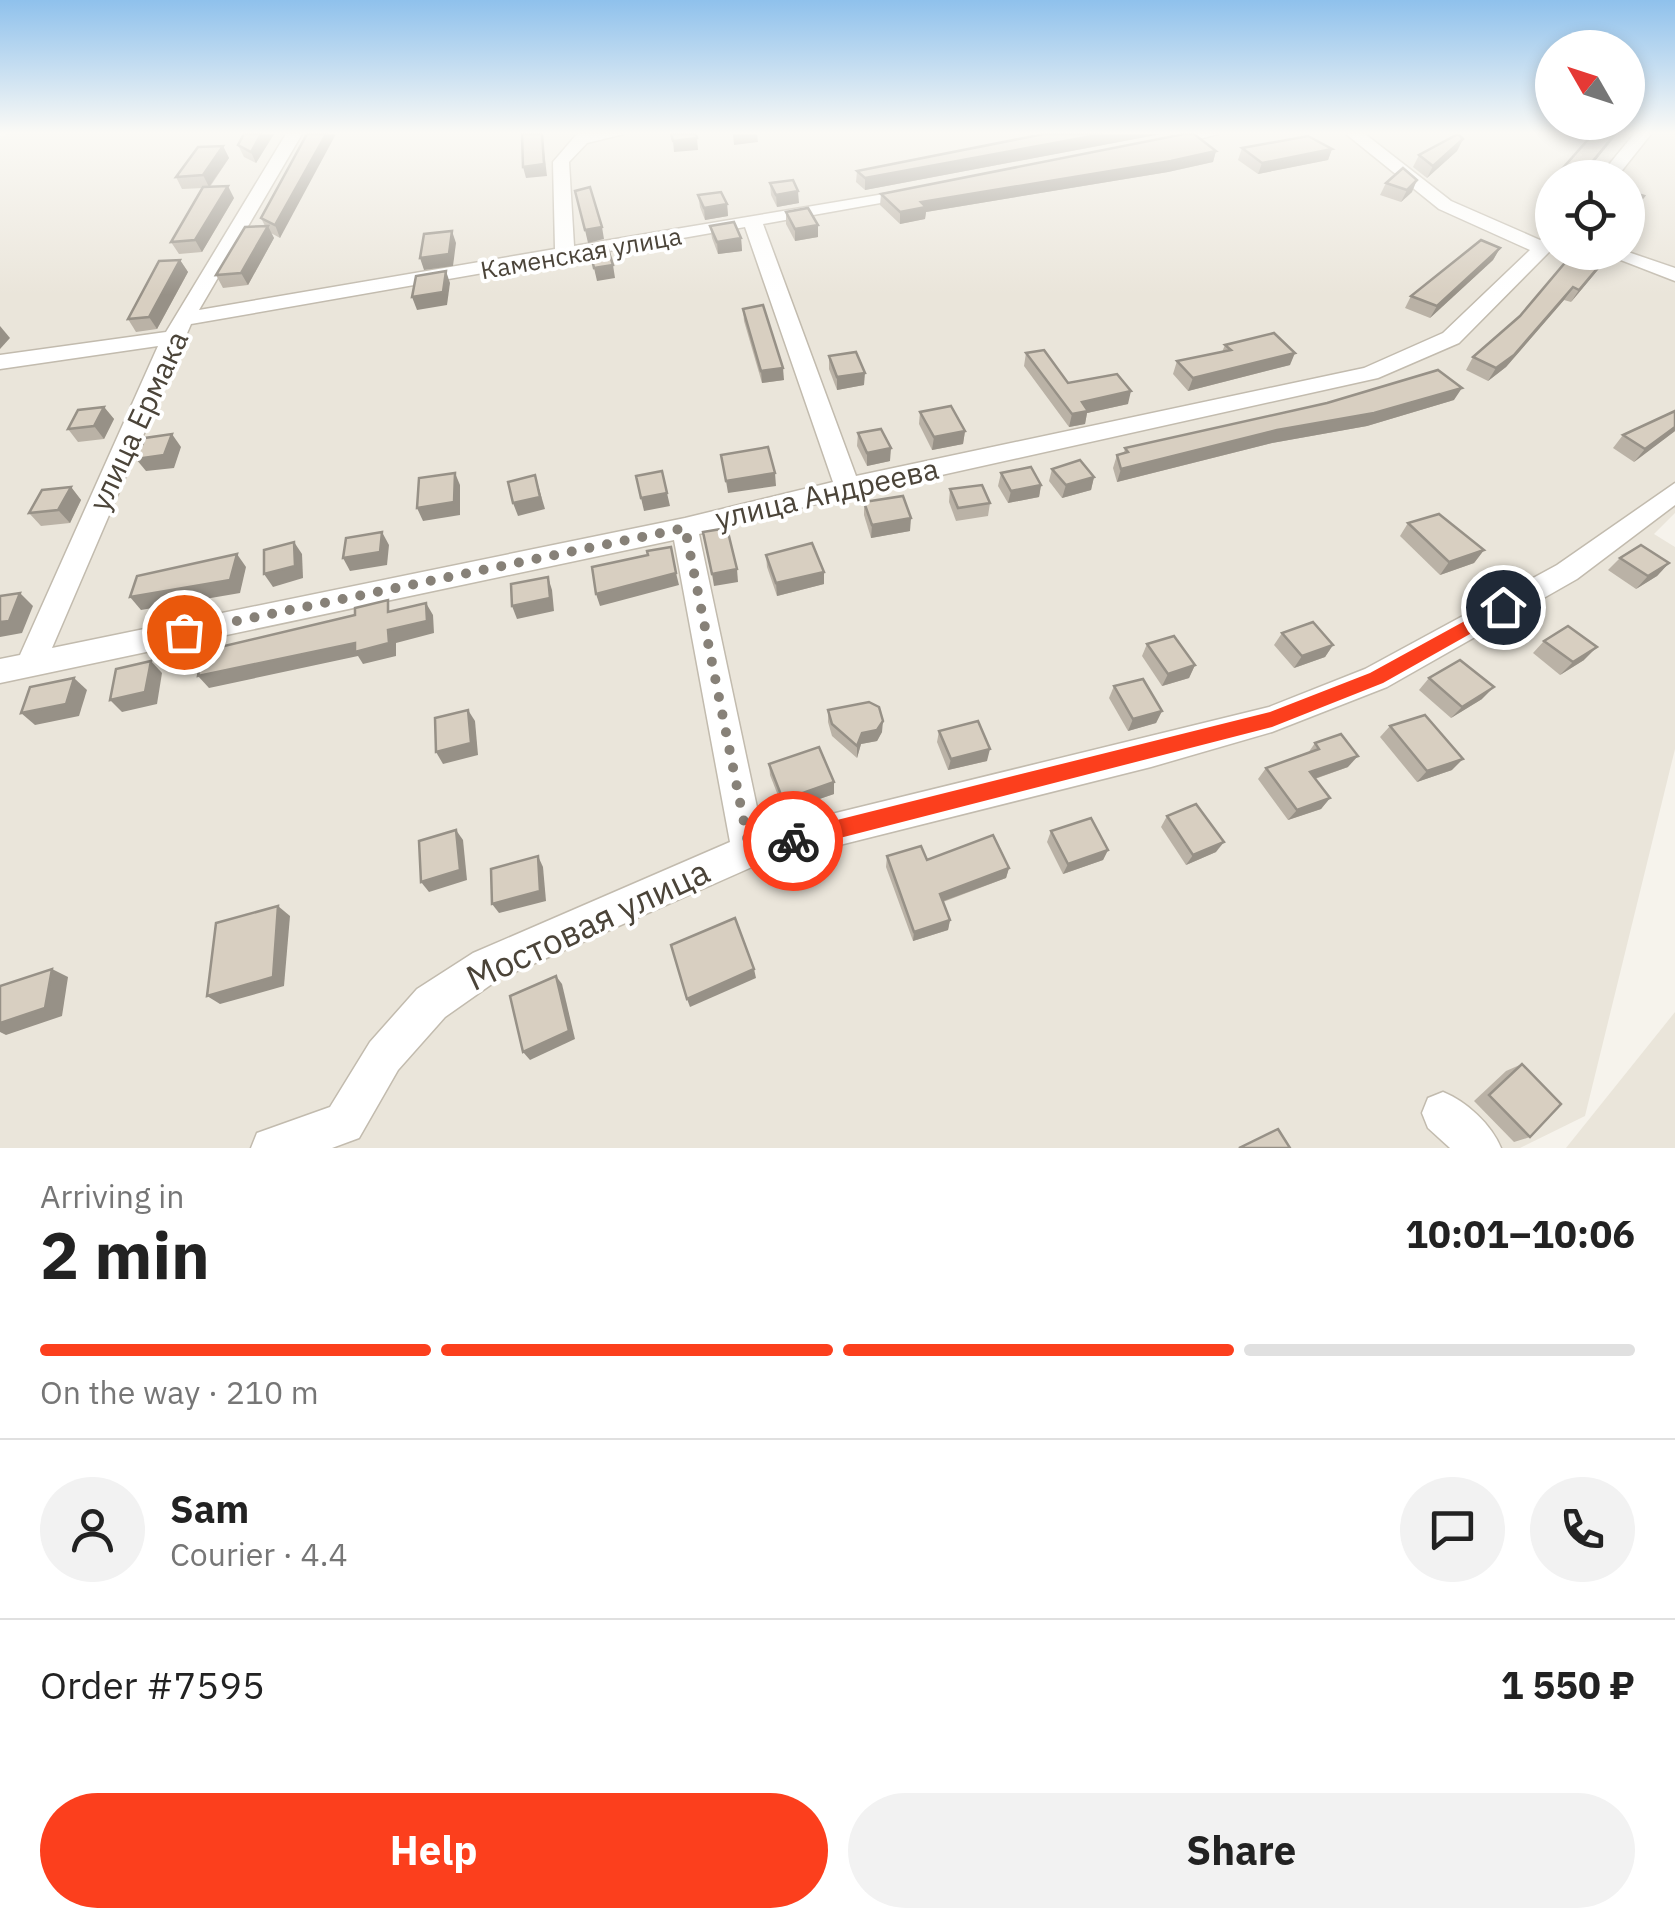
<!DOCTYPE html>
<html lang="en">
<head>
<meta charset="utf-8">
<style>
  :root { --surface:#fff; --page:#f2f2f2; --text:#222; --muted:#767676; --line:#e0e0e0; --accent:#fc3f1d }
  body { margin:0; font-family:"IBM Plex Sans",sans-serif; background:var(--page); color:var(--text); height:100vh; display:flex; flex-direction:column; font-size:38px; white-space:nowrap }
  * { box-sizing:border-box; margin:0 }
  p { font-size:32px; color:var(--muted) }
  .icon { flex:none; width:55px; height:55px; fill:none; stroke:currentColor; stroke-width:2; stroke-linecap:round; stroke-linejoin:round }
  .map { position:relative; height:1148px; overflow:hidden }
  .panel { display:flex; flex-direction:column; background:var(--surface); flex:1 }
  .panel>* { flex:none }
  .needle { width:65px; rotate:309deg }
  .buttons { position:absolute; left:1535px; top:30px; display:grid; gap:20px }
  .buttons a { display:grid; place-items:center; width:110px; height:110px; border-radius:50%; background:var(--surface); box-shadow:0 5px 15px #0003; font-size:50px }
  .pin { position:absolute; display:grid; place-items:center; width:85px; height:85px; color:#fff; margin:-42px; border:5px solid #fff; border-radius:50%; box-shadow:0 2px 10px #0007 }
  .courier { position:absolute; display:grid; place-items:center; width:100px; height:100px; margin:-50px; border:8px solid #fc3f1d; border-radius:50%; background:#fff; color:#222; box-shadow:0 2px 12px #0007 }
  .summary em { font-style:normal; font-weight:800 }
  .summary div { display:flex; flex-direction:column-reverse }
  .summary { display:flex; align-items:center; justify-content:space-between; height:170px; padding:0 40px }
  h1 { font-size:65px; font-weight:800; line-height:75px }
  .bar { display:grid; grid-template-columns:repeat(4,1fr); gap:15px 10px; align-content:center; height:120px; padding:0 40px }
  .bar i { height:12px; border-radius:8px; background:var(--line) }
  .bar .on { background:var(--accent) }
  .bar p { grid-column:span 4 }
  .line { display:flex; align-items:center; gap:25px; padding:0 40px; border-top:2px solid var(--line) }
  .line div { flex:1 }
  .round { display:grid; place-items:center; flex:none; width:105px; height:105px; border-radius:52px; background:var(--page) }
  .button { display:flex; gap:20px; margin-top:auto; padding:20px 40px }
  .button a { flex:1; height:115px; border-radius:60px; background:var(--accent); color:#fff; font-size:40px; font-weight:800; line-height:115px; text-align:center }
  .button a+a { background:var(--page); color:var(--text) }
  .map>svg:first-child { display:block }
</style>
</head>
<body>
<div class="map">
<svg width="1675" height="1148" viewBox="0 0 1675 1148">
  <rect width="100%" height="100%" fill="#f6f3ec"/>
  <g fill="#eae5da" fill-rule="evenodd">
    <path d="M8,134h1667v379l-21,21 21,13v202l-90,367 -65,32h-1520v-1010zM1552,178h76v74h-76z"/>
    <path d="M1675,1012v136h-109z"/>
  </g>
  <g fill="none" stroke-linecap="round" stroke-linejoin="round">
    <g stroke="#c2bbae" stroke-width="3">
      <g id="street">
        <path d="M286,134h16l-103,176 356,-61 -2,-87 24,-28h47l-37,9 -18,19 5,84 346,-58 3,4 -9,5 -151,27 93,252 508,-108 79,-35 87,-83 -91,-41 -93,-75h19l86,67 89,39 12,-7v16l-93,94 -81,35 -531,118 -148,38 63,297 507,-124 96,-38 192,-104 118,-82v22l-98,74 -190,108 -115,45 -121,35 -399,100 -253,112 -54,38 -47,53 -39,68 -27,10h-81l6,-15 73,-26 40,-65 47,-53 56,-36 257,-111 -56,-302 -674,143v-24l20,-4 138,-309 -158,23v-14l166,-23zM745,227l88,255 -148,36 -633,130 139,-324 366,-64 8,3 10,-6z"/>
        <path d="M1185,134h33l-56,15 -8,-5z"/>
        <path d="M1634,134h17l-35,44h-18z"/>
        <path d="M1600,252h28l47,16v13z"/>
        <path d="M1443,1092c24,10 48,32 58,56h-51l-22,-20 -6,-15 6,-15z"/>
      </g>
    </g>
    <use href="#street" fill="#fff" fill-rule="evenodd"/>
  </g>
  <g fill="#bab2a6">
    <path d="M244,134h30l-18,29 -12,-6 -6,-12z"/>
    <path d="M307,134l-27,104 -9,-5 3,5 -26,47 -25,3 -7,-13 49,-49 -4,-8z"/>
    <path d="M1044,134h117l-296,56 -9,-8 1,-11z"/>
    <path d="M1463,139l-6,12 -30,27 -14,-11 6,-12z"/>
    <path d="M223,146l6,12 -19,29 24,11 -32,54 -23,2 -8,-12 32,-54 -21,1 -6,-12z"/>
    <path d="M1242,148l90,1 -4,11 -70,14 -20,-14z"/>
    <path d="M1216,151l-3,11 -45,10 -242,40 -1,7 -25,5 -20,-19 1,-11z"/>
    <path d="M1552,179v22l-12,-4 7,-12z"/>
    <path d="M770,183l29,20 -22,4 -6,-12z"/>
    <path d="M1386,183l26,9 -11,10 -21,-7z"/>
    <path d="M698,195l29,9 1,12 -23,4 -5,-13z"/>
    <path d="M786,212l32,13v12l-23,4 -9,-17z"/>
    <path d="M710,226l31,12 1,13 -24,3 -6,-16z"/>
    <path d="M1500,248l-7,12 -63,58 -25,-10 6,-12z"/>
    <path d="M1607,259l-36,43 -7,-2 -58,67 -18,14 -22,-11 7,-13z"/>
    <path d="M180,260l8,12 -31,57 -21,3 -8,-13z"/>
    <path d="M743,309l41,71 -22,3 -18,-62z"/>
    <path d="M1225,345l65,20 -102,26 -15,-17 4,-13 45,-9z"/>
    <path d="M1026,353l42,30 60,21 -41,9 -2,11 -16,3 -45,-61z"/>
    <path d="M829,356l35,29 -27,5 -8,-21z"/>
    <path d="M1454,400l-87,26 -95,17 -155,39 -4,-14 4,-13 7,-2 1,-5z"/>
    <path d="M104,407l10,12 -10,20 -26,3 -10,-13z"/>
    <path d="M920,412l45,19 -2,13 -31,6 -13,-26z"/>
    <path d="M1675,431l-41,31 -21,-14 10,-13z"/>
    <path d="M858,433l32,28 -23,5 -10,-20z"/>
    <path d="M1052,469l42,8 -3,13 -29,8 -13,-17z"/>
    <path d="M1001,473l40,12 -2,12 -31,6 -10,-17z"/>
    <path d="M71,487l10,13 -11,23 -29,3 -12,-13z"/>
    <path d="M950,489l40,14 -2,13 -32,5 -7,-19z"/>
    <path d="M864,502l46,29 -39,7 -7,-23z"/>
    <path d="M1408,523l76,27 -10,13 -34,12 -40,-39z"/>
    <path d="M766,555l58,17v12l-47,12 -10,-29z"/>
    <path d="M1620,558l49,5 -12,13 -21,13 -28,-19z"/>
    <path d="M1282,633l51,12 -8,12 -31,11 -20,-23z"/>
    <path d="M1544,641l40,19 -24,15 -27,-22z"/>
    <path d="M1147,644l48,21 -6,13 -27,8 -20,-30z"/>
    <path d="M1429,678l53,21 -31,19 -32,-28z"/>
    <path d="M1114,686l48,25 -6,12 -28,8 -19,-33z"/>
    <path d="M828,710l54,22 -5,9 -16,3 -4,14 -25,-22 -4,-14z"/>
    <path d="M1390,726l62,44 -35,12 -37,-45z"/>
    <path d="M939,731l48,30 -39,9 -11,-28z"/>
    <path d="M1315,743l33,24 -33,12 15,19 -9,11 -33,11 -30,-41 8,-11 42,-15z"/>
    <path d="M769,764l65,18v12l-50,17 -14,-36z"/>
    <path d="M1167,816l49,36 -30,13 -25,-38z"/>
    <path d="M1051,831l57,19 -5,10 -40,14 -16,-32z"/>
    <path d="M887,856l122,12 -3,10 -63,24 7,18 -2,10 -35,11 -27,-74z"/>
    <path d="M1522,1064l8,73 -16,5 -40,-41 32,-30z"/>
  </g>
  <g fill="#979187">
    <path d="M261,134h13l-18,29 -5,-11z"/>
    <path d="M326,134h10l-56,104 -5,-13z"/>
    <path d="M542,134l5,42 -21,2 -3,-11z"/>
    <path d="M733,134h24l1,8 -24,3z"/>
    <path d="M1103,134h58l-296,56v-12z"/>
    <path d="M1615,134h2l-36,44h-2z"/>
    <path d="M697,138l1,12 -24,2 -1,-11z"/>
    <path d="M1463,139l-6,12 -30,27 6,-12z"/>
    <path d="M223,146l6,12 -20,29 -6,-12z"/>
    <path d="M1332,149l-4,11 -70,14 4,-11z"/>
    <path d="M1216,151l-3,11 -45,10 -242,40 -1,7 -25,5v-12l21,-10z"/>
    <path d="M1417,180l-5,12 -11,10 6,-12z"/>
    <path d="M228,186l6,12 -32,54 -7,-12z"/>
    <path d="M798,191l1,12 -22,4 -1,-12z"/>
    <path d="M727,204l1,12 -23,4 -1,-12z"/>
    <path d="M818,225v12l-23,4v-12z"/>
    <path d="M268,226l6,12 -26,47 -7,-12z"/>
    <path d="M602,227l2,12 -16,4 -3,-13z"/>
    <path d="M452,231l4,12 -3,23 -29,4 -4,-12z"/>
    <path d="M741,238l1,13 -24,3 -1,-12z"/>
    <path d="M1500,248l-7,12 -63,58 7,-12z"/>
    <path d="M1612,252l-5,7 -36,43 8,-12z"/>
    <path d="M180,260l8,12 -31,57 -8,-12z"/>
    <path d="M613,265l2,13 -18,3 -3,-13z"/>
    <path d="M446,271l4,12 -3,22 -30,5 -5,-13z"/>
    <path d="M1573,287l-9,13 -58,67 -18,14 8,-13z"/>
    <path d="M0,326l10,12 -10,11z"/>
    <path d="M1295,353l-5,12 -102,26 5,-13z"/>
    <path d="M783,368l1,12 -22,3 -1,-12z"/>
    <path d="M865,373l-1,12 -27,5v-13z"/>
    <path d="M1462,388l-8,12 -87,26 -95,17 -155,39 4,-13 156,-39z"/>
    <path d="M1131,391l-3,13 -41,9 -2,11 -16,3 3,-13 10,-12z"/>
    <path d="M104,407l10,12 -10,20 -10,-13z"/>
    <path d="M1675,427v4l-41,31 11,-13z"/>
    <path d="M965,431l-2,13 -31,6 2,-13z"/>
    <path d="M172,434l9,13 -7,21 -28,3 -10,-12z"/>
    <path d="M891,448l-1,13 -23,5v-13z"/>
    <path d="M455,473l5,12v30l-37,6 -6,-13z"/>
    <path d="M775,473l1,13 -48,7 -2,-12z"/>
    <path d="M535,475l10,34 -27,7 -5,-13z"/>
    <path d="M1094,477l-3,13 -29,8 4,-13z"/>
    <path d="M1041,485l-2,12 -31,6 3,-12z"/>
    <path d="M71,487l10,13 -11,23 -12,-13z"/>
    <path d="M667,493l3,13 -26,5 -3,-13z"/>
    <path d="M911,518l-1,13 -39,7 1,-13z"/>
    <path d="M382,532l7,13 -2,20 -37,6 -7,-13z"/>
    <path d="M294,542l8,12 1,24 -30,9 -9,-13z"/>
    <path d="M1484,550l-10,13 -34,12 9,-13z"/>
    <path d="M237,554l9,13 -6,26 -99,17 -11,-13z"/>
    <path d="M1669,563l-12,13 -21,13 12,-13z"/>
    <path d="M737,569l1,13 -24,4 -2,-12z"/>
    <path d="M824,572v12l-47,12 -1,-13z"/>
    <path d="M676,573l3,12 -79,21 -4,-12z"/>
    <path d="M548,577l4,13 2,21 -37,8 -5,-13z"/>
    <path d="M20,593l13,13 -11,27 -22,4v-15z"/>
    <path d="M426,603l7,12 1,18 -38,10v13l-33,8 -5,-8 -149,32 -11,-12 190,-46z"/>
    <path d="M1333,645l-8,12 -31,11 8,-12z"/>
    <path d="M1597,647l-13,13 -24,15 13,-13z"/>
    <path d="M151,661l11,12 -5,31 -35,8 -12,-12z"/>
    <path d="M1195,665l-6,13 -27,8 6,-12z"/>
    <path d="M74,678l13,12 -8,26 -44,9 -14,-12z"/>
    <path d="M1494,687l-12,12 -31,19 11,-11z"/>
    <path d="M468,710l7,11 3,34 -35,9 -7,-12z"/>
    <path d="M1162,711l-6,12 -28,8 5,-12z"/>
    <path d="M883,721l-1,11 -5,9 -16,3 -4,14v-12l5,-13z"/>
    <path d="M990,749l-3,12 -39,9 3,-11z"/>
    <path d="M1358,756l-10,11 -46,16 8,-11z"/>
    <path d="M1463,759l-11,11 -35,12 10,-11z"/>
    <path d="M834,782v12l-50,17 -1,-11z"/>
    <path d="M1330,798l-9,11 -33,11 9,-10z"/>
    <path d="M456,830l7,10 4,40 -38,12 -8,-10z"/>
    <path d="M1224,842l-8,10 -30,13 7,-10z"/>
    <path d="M1108,850l-5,10 -40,14 5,-10z"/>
    <path d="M538,856l5,11 3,34 -47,12 -7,-9z"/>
    <path d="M1009,868l-3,10 -68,25 2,-9z"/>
    <path d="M278,906l12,10 -6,70 -64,18 -13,-8z"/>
    <path d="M950,920l-2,10 -35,11 1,-9z"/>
    <path d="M52,969l16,8 -6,39 -56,19 -6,-3v-9z"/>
    <path d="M754,969l2,9 -66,29 -3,-8z"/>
    <path d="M556,976l6,8 13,55 -45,21 -7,-8z"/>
  </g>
  <g fill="#d8cfc1" stroke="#979187" stroke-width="2.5">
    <path d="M244,134h17l-10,18 -13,-7z"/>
    <path d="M307,134h19l-51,91 -14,-7z"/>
    <path d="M522,134h20l2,30 -21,3z"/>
    <path d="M671,134h25l1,4 -24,3z"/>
    <path d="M1044,134h59l-238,44 -8,-7z"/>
    <path d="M1184,134h10l22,17 -45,10 -250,41 5,5 -26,5 -19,-18z"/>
    <path d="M1458,134l5,5 -30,27 -14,-11z"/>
    <path d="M1593,134h22l-36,44h-25z"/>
    <path d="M1308,136l24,13 -70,14 -20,-15z"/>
    <path d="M223,146l-20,29 -27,2 22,-30z"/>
    <path d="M1403,168l14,12 -10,10 -21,-7z"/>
    <path d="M793,180l5,11 -22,4 -6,-12z"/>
    <path d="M228,186l-33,54 -24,2 32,-55z"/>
    <path d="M590,187l12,40 -17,3 -10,-39z"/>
    <path d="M1628,191l16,5 -16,21z"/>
    <path d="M721,192l6,12 -23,4 -6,-13z"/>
    <path d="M808,208l10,17 -23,4 -9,-17z"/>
    <path d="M734,222l7,16 -24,4 -7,-16z"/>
    <path d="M268,226l-27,47 -25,2 29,-48z"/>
    <path d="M452,231l-3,23 -29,4 4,-24z"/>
    <path d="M1481,240l19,8 -63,58 -26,-10z"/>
    <path d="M606,243l7,22 -19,3 -5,-22z"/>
    <path d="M1574,252h37l-32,38 -6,-3 -59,68 -18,13 -23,-11 47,-41z"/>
    <path d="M180,260l-31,57 -21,2 31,-58z"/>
    <path d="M446,271l-3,21 -31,5 4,-21z"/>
    <path d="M763,305l20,63 -22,3 -18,-62z"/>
    <path d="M1274,333l21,20 -102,25 -16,-17 54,-11 -6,-5z"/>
    <path d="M1044,350l24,33 49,-9 14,17 -49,11 6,9 -16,3 -46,-61z"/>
    <path d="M856,352l9,21 -28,4 -8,-21z"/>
    <path d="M1438,370l24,18 -88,25 -97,17 -156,39 -4,-14 11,-3 -3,-4 202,-45z"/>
    <path d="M951,406l14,25 -31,6 -14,-25z"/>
    <path d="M104,407l-10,19 -26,3 10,-19z"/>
    <path d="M1675,411v16l-30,22 -22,-14z"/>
    <path d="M881,429l10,19 -24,5 -9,-20z"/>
    <path d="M172,434l-8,21 -28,4 9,-21z"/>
    <path d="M768,447l7,26 -49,8 -5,-26z"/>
    <path d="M1080,460l14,17 -28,8 -14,-16z"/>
    <path d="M1031,467l10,18 -30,6 -10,-18z"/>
    <path d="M662,471l5,22 -26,5 -5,-22z"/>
    <path d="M455,473l-1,29 -37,6 2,-30z"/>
    <path d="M535,475l5,22 -27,6 -5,-21z"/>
    <path d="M982,485l8,18 -32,5 -8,-19z"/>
    <path d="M71,487l-13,23 -29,3 13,-23z"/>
    <path d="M903,496l8,22 -39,7 -8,-23z"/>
    <path d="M1439,514l45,36 -35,12 -41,-39z"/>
    <path d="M727,528l10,41 -25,5 -9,-42z"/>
    <path d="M382,532l-2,20 -37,6 3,-20z"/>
    <path d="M294,542l1,24 -31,8v-24z"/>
    <path d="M812,543l12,29 -48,11 -10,-28z"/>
    <path d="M1641,545l28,18 -21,13 -28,-18z"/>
    <path d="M671,547l5,26 -80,21 -4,-27 56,-12 -1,-4z"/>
    <path d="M237,554l-7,26 -100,17 7,-21z"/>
    <path d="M548,577l2,21 -38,8 -1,-22z"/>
    <path d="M20,593l-11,28 -9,1v-26z"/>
    <path d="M388,600v12l38,-9 1,18 -39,9 1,13 -34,9v-9l-157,33 5,-25 152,-36v-7z"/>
    <path d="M1313,622l20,23 -31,11 -20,-23z"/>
    <path d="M1568,626l29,21 -24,15 -29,-21z"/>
    <path d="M1174,636l21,29 -27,9 -21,-30z"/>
    <path d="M1460,660l34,27 -32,20 -33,-29z"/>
    <path d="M151,661l-6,31 -35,8 6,-31z"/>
    <path d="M74,678l-8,26 -45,9 9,-26z"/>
    <path d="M1143,679l19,32 -29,8 -19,-33z"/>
    <path d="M869,702l10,5 4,14 -6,9 -15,3 -5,13 -25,-22 -4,-14z"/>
    <path d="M468,710l3,33 -35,9 -1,-34z"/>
    <path d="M1425,715l38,44 -36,12 -37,-45z"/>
    <path d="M978,721l12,28 -39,10 -12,-28z"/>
    <path d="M1341,734l17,22 -48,16 20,26 -33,12 -31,-42 53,-19 -4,-6z"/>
    <path d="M819,747l15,35 -51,18 -14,-36z"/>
    <path d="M1196,804l28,38 -31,13 -26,-39z"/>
    <path d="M1091,818l17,32 -40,14 -17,-33z"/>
    <path d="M456,830l4,40 -39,12 -2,-41z"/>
    <path d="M993,835l16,33 -69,26 10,26 -36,12 -27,-76 34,-10 6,14z"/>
    <path d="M538,856l2,35 -48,13 -1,-35z"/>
    <path d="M278,906l-5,71 -66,19 9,-73z"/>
    <path d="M735,918l19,51 -67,30 -16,-54z"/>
    <path d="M52,969l-7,39 -45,15v-37z"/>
    <path d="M556,976l13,55 -46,21 -13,-56z"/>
    <path d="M1522,1064l39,40 -31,33 -41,-42z"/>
    <path d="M1278,1129l12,19h-51z"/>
  </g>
  <linearGradient id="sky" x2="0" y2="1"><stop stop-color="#8fc1ec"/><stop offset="0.45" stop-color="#fbfaf6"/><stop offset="1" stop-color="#fbfaf6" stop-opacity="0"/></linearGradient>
  <rect width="1675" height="295" fill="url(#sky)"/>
  <path fill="#fc3f1d" d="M1503,600l6,2v10l-126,71 -111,44 -479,123 -10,-9 10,-10 477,-119 100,-39z"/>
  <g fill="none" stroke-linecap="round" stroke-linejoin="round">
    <path stroke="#878178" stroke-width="10" stroke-dasharray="0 18" d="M184,632l501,-104 65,324 43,-11"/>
  </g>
  <g text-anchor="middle" stroke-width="8" stroke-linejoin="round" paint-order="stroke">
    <g font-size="25" fill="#4b4439" stroke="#fff">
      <text transform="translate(581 253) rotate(-10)" y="9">Каменская улица</text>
    </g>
    <g font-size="30" fill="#4b4439" stroke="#fff">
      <text transform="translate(139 421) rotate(-65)" y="10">улица Ермака</text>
      <text transform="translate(827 494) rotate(-13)" y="10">улица Андреева</text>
    </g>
    <g font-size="35" fill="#4b4439" stroke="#fff">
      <text transform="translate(588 925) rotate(-25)" y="12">Мостовая улица</text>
    </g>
  </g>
</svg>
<div class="buttons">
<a><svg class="needle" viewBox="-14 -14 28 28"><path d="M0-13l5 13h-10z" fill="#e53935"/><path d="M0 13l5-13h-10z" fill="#767676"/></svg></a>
<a><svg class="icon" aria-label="locate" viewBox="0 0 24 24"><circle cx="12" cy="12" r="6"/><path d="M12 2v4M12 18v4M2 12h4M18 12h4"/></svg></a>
</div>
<div class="pin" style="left:184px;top:632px;background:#ea580c"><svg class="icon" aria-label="bag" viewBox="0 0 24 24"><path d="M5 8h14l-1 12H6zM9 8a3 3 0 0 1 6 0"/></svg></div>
<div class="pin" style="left:1503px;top:607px;background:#1f2937"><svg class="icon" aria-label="home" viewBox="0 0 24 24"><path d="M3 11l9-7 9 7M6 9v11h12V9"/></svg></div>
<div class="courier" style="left:793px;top:841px"><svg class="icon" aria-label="bike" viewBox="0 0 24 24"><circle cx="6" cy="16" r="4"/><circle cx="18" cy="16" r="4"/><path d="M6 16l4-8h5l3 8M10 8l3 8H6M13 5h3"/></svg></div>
</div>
<section class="panel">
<div class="summary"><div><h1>2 min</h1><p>Arriving in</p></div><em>10:01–10:06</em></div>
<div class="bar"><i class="on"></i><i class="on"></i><i class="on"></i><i></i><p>On the way · 210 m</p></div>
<div class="line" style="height:180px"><a class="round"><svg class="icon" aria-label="person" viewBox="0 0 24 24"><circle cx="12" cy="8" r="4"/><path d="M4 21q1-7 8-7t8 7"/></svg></a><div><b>Sam</b><p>Courier · 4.4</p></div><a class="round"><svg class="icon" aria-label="chat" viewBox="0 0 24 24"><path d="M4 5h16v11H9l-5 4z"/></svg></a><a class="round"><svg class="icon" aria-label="phone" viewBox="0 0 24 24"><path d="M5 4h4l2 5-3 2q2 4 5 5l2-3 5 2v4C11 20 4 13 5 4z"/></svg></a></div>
<div class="line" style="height:130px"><div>Order #7595</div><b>1 550 ₽</b></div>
<div class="button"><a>Help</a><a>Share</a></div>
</section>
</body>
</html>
